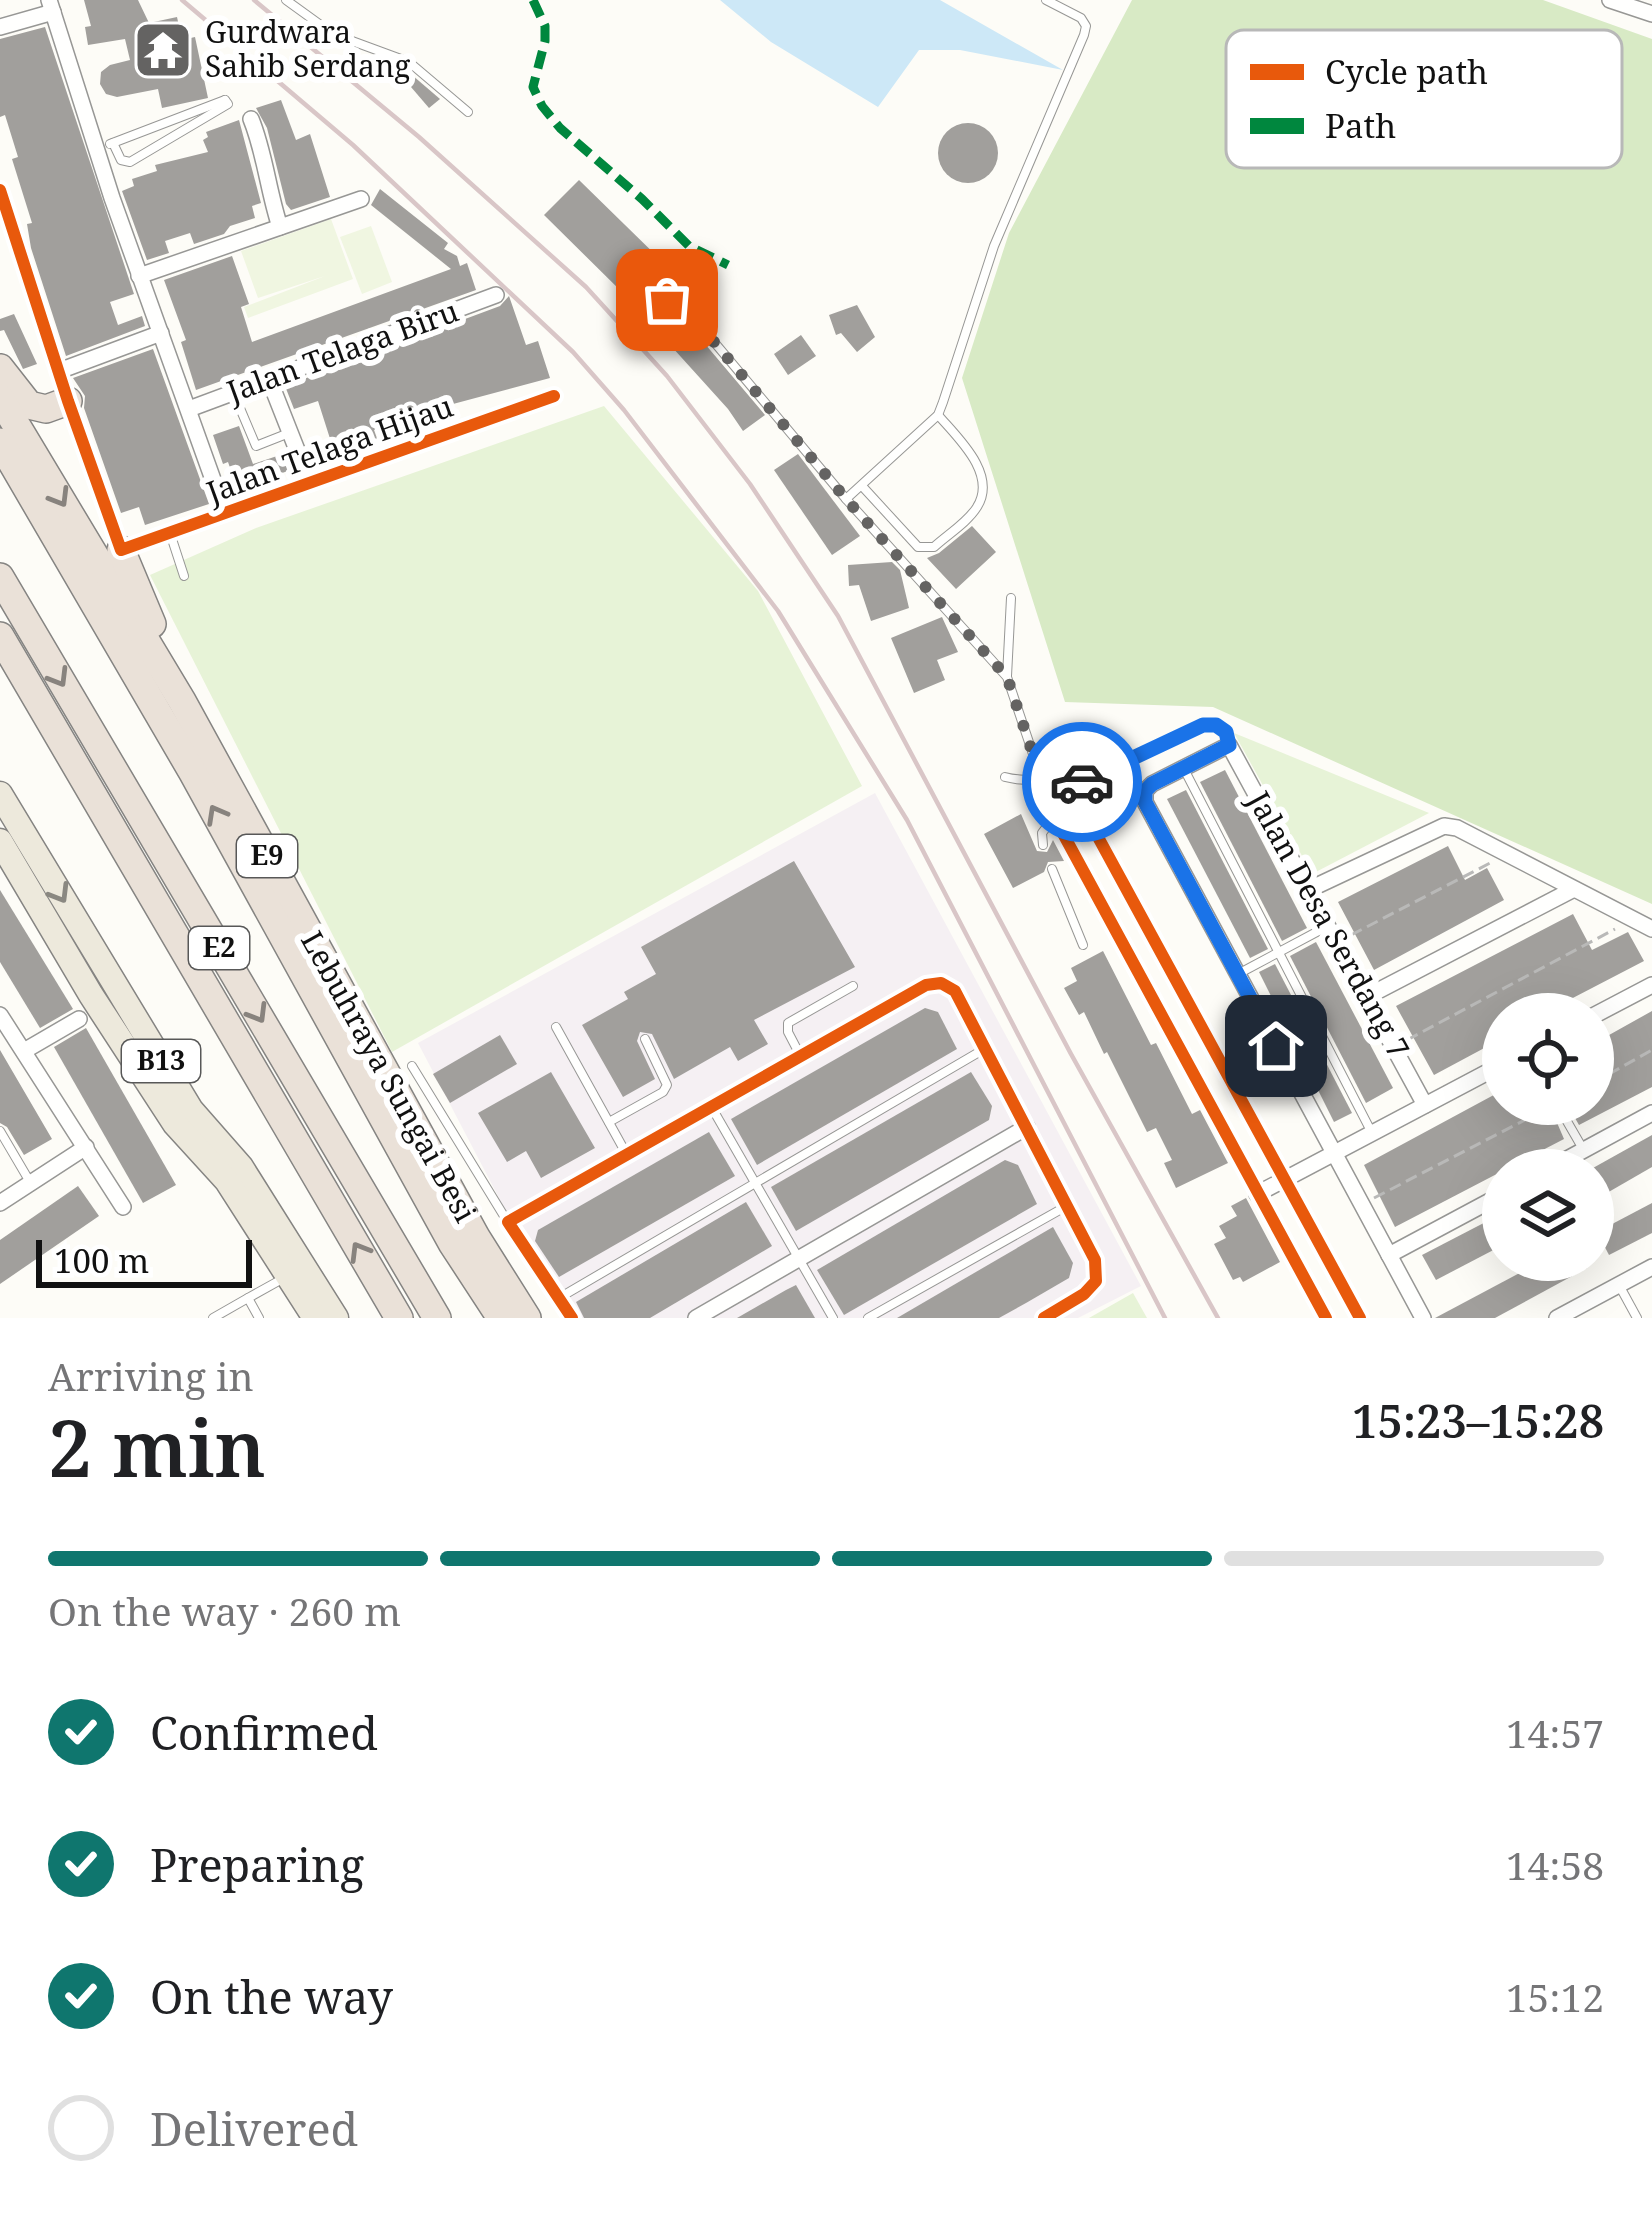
<!DOCTYPE html>
<html lang="en">
<head>
<meta charset="utf-8">
<style>
  :root { --surface:#fff; --page:#f6f6f6; --text:#202124; --muted:#757577; --line:#e0e0e0; --accent:#0f766e }
  body { margin:0; font-family:"Noto Serif",serif; background:var(--page); color:var(--text); height:100vh; display:flex; flex-direction:column; font-size:45px; white-space:nowrap }
  * { box-sizing:border-box; margin:0 }
  p { font-size:39px; color:var(--muted) }
  .icon { flex:none; width:66px; height:66px; fill:none; stroke:currentColor; stroke-width:2; stroke-linecap:round; stroke-linejoin:round }
  .map { position:relative; height:1318px; overflow:hidden }
  .side { display:flex; flex-direction:column; background:var(--surface); flex:1 }
  .side>* { flex:none }
  .tools { position:absolute; left:1482px; top:993px; display:grid; gap:24px }
  .tools a { display:grid; place-items:center; width:132px; height:132px; border-radius:50%; background:var(--surface); box-shadow:0 12px 48px #0002; font-size:60px }
  .scale { position:absolute; left:36px; bottom:30px; width:216px; box-sizing:border-box; padding-left:12px; border:6px solid #111; border-top:0; font-size:33px; line-height:42px; white-space:nowrap; color:#111; -webkit-text-stroke:9px #fff; paint-order:stroke }
  .pin { position:absolute; display:grid; place-items:center; width:102px; height:102px; color:#fff; margin:-51px; border-radius:24px; box-shadow:0 6px 18px #0006 }
  .courier { position:absolute; display:grid; place-items:center; width:120px; height:120px; margin:-60px; border:9px solid #1a73e8; border-radius:50%; background:#fff; color:#222; box-shadow:0 3px 15px #0007 }
  .overview em { font-style:normal; font-weight:600 }
  .overview div { display:flex; flex-direction:column-reverse }
  .overview { display:flex; align-items:center; justify-content:space-between; height:204px; padding:0 48px }
  h1 { font-size:78px; font-weight:600; line-height:90px }
  .bar { display:grid; grid-template-columns:repeat(4,1fr); gap:18px 12px; align-content:center; height:144px; padding:0 48px }
  .bar i { height:15px; border-radius:9px; background:var(--line) }
  .bar .active { background:var(--accent) }
  .bar p { grid-column:span 4 }
  ol { padding:0 48px; list-style:none }
  li { display:flex; align-items:center; gap:36px; height:132px }
  li p { margin-inline-start:auto }
  li .icon { padding:12px; border-radius:50%; background:var(--accent); color:#fff; stroke-width:4 }
  li:last-child { color:var(--muted) }
  li i { width:66px; height:66px; border:6px solid var(--line); border-radius:50% }
  .map>svg:first-child { display:block }
</style>
</head>
<body>
<div class="map">
<svg width="1652" height="1318" viewBox="0 0 1652 1318">
  <rect width="100%" height="100%" fill="#fdfcf7"/>
  <path fill="#f5f0f3" d="M875,793l266,493 -63,32h-498l-71,-101 -91,-174z"/>
  <g fill="#e7f3d7">
    <path d="M604,406l154,185 104,195 -470,266 -242,-477 106,-47z"/>
    <path d="M1234,733l195,80 -117,61z"/>
    <path d="M1133,1293l14,25h-58z"/>
  </g>
  <path fill="#d8eac5" d="M1132,0h411l109,39v865l-439,-197 -148,-5 -103,-324 47,-145z"/>
  <g fill="#f0f6e1">
    <path d="M331,219l22,60 -105,39 -4,-11 81,-31 -67,22 -17,-47z"/>
    <path d="M371,226l21,56 -30,12 -22,-57z"/>
  </g>
  <path fill="#cde8f7" d="M720,0h220l123,70 -103,-20h-41l-41,57 -107,-65z"/>
  <g fill="#a19f9c">
    <path d="M84,0h54l11,23 28,-6 5,23 13,-3 13,61 -46,10 -4,-19 -41,8 -11,-3 -6,-10 1,-12 9,-7 20,-5 -5,-21 -37,6 -3,-18 6,-1z"/>
    <path d="M45,27l89,267 -24,8 8,23 24,-9 3,10 -79,30 -35,-108 -4,-24 5,-1 -20,-64 6,-2 -13,-42 -5,2v-78z"/>
    <path d="M405,69l35,30 -11,9 -30,-35z"/>
    <path d="M281,100l15,40 14,-6 20,63 -39,13 -5,-6 -19,-76 -11,-20z"/>
    <path d="M239,120l22,83 -9,3 3,12 -25,8 -6,8 -30,10 -4,-11 -25,8 4,12 -22,7 -25,-69 12,-5 -2,-7 25,-8 -2,-6 53,-13 -5,-12 5,-3 -2,-5z"/>
    <circle cx="968" cy="153" r="30"/>
    <path d="M579,180l90,88 -12,12 -7,-4 -22,22 -84,-83z"/>
    <path d="M380,189l68,54 -4,6 13,7 3,10 7,-3 9,27 -280,100 -15,-48 5,-2 -22,-60 68,-24 17,48 -8,3 11,35 199,-73 -80,-64z"/>
    <path d="M509,296l17,49 12,-4 12,37 -97,26 2,4 -58,20 -2,-5 -21,7 5,14 -14,4 -3,-9 -29,9 -15,-47 -24,8 -9,-23 215,-80z"/>
    <path d="M857,305l18,32 -18,15 -16,-19 -5,2 -7,-20z"/>
    <path d="M671,310l7,2 87,103 -22,16 -15,-22 -75,-83z"/>
    <path d="M14,314l23,50 -14,5 -19,-39 -4,1v-12z"/>
    <path d="M801,335l15,21 -28,19 -14,-21z"/>
    <path d="M153,349l56,155 -64,21 -6,-18 -18,6 -37,-105 1,-12 -12,-18z"/>
    <path d="M239,426l14,38 30,-10 5,17 -51,17 -9,-26 -5,2 -10,-29z"/>
    <path d="M798,454l62,82 -28,19 -58,-85z"/>
    <path d="M972,526l24,26 -40,37 -29,-31 12,-5z"/>
    <path d="M892,562l8,8 9,38 -38,13 -12,-36 -10,1 -1,-21z"/>
    <path d="M942,617l16,35 -21,8 8,20 -31,13 -23,-55z"/>
    <path d="M1225,770l82,158 -25,13 -82,-159z"/>
    <path d="M1186,790l82,159 -18,9 -83,-159z"/>
    <path d="M1021,814l16,37 10,1 6,-12 11,21 -16,1 -4,10 -31,16 -29,-54z"/>
    <path d="M1448,846l17,34 22,-12 17,32 -130,70 -36,-68z"/>
    <path d="M794,861l61,106 -101,53 14,24 -30,17 -8,-14 -56,32 -22,-45 -12,-2 -3,9 18,38 -32,18 -41,-72 46,-26 -4,-7 32,-18 -15,-27z"/>
    <path d="M0,890l73,119 -33,19 -40,-66z"/>
    <path d="M1573,914l19,36 36,-18 16,29 -102,53h-39v24l-69,37 -38,-69z"/>
    <path d="M1316,942l77,146 -27,15 -76,-147z"/>
    <path d="M1103,951l48,94 5,-2 36,71 8,-4 28,53 -52,25 -12,-25 8,-3 -16,-32 -9,4 -40,-80 -3,2 -20,-42 -5,3 -15,-27 13,-7 -6,-13z"/>
    <path d="M1275,964l77,149 -18,9 -75,-150z"/>
    <path d="M925,1008l13,4 19,37 -200,116 -26,-46z"/>
    <path d="M1652,1011v76l-73,38 -12,-21h26v-60z"/>
    <path d="M86,1028l90,157 -33,18 -89,-156z"/>
    <path d="M500,1035l17,29 -67,39 -17,-29z"/>
    <path d="M0,1050l52,89 -28,16 -17,-28 -7,-4z"/>
    <path d="M551,1072l44,76 -54,30 -15,-27 -19,11 -29,-49z"/>
    <path d="M971,1072l21,34 -3,14 -193,111 -25,-44z"/>
    <path d="M1503,1090v14h46l15,35 -169,88 -31,-62z"/>
    <path d="M709,1132l26,44 -176,101 -24,-36 3,-11z"/>
    <path d="M1652,1135v32l-59,34v-33z"/>
    <path d="M1005,1160l13,5 19,39 -193,111 -27,-45z"/>
    <path d="M78,1186l21,30 -99,68v-44z"/>
    <path d="M1246,1198l34,64 -37,20 -3,-5 -7,3 -19,-36 12,-6 -7,-12 18,-10 -6,-10z"/>
    <path d="M746,1202l26,44 -122,72h-66l-8,-16z"/>
    <path d="M1652,1203v30l-43,22 -12,-23z"/>
    <path d="M1503,1213v32l-67,35 -14,-25z"/>
    <path d="M1053,1227l20,36 -4,15 -43,25 -27,15h-102z"/>
    <path d="M1544,1260h39l4,8 -92,50h-60z"/>
    <path d="M796,1285l19,33h-78l49,-28z"/>
  </g>
  <g fill="none" stroke-linecap="round" stroke-linejoin="round">
    <g stroke="#979795" stroke-width="10">
      <g id="service">
        <path d="M286,0l47,34 76,28 59,50"/>
        <path d="M113,143l8,17 9,2 98,-58 -3,-4"/>
        <path d="M110,144l115,-44"/>
        <path d="M651,286l16,14 16,5 163,194 161,178 28,83 23,37"/>
        <path d="M234,394l22,52 33,-13"/>
        <path d="M862,486l56,61h16c13,-12 34,-25 43,-40 21,-33 -20,-70 -39,-92"/>
        <path d="M846,499l92,-84 5,-13 51,-156 90,-211 2,-9 -5,-8 -35,-18"/>
        <path d="M170,533l14,43"/>
        <path d="M1007,676l4,-78"/>
        <path d="M1184,769l188,364"/>
        <path d="M1005,777c27,7 46,1 60,-25"/>
        <path d="M1054,792l149,-67 13,1 10,6 3,13"/>
        <path d="M1043,845l-1,-12 12,-16 4,-20 21,6"/>
        <path d="M1052,869l31,76"/>
        <path d="M1238,974l88,-47"/>
        <path d="M556,1027l71,128"/>
        <path d="M800,1055l-12,-23v-9l65,-37"/>
        <path d="M412,1066l95,155"/>
        <path d="M1557,1104l26,45"/>
        <path d="M712,1108l121,210"/>
        <path d="M609,1122l54,-30 4,-7 -22,-46"/>
        <path d="M0,1131l30,51"/>
        <path d="M1619,1285l18,33"/>
        <path d="M559,1298l427,-250"/>
        <path d="M213,1318l35,-20"/>
        <path d="M259,1318l-11,-20 36,-20"/>
        <path d="M868,1318l197,-111"/>
      </g>
    </g>
    <g stroke="#979795" stroke-width="18">
      <g id="minor">
        <path d="M49,0l63,198 113,315"/>
        <path d="M1610,0l42,14"/>
        <path d="M0,27l53,-15"/>
        <path d="M251,119c14,34 17,72 29,108"/>
        <path d="M0,190l68,211 53,149 433,-154"/>
        <path d="M139,276l222,-77"/>
        <path d="M59,371l102,-38"/>
        <path d="M269,379l41,104"/>
        <path d="M189,409l307,-114"/>
        <path d="M1310,889l134,-63 13,2 195,101"/>
        <path d="M1368,996l204,-106"/>
        <path d="M0,1015l123,192"/>
        <path d="M1593,1016l59,-31"/>
        <path d="M24,1051l55,-32"/>
        <path d="M1547,1170l105,-57"/>
        <path d="M1257,1194l246,-130"/>
        <path d="M0,1203l86,-56"/>
        <path d="M1389,1255l114,-61"/>
        <path d="M572,1318l-64,-96 418,-237 15,-2 14,8 140,269 1,21 -12,13 -40,24"/>
        <path d="M696,1318l331,-191"/>
        <path d="M1326,1318l-272,-501 26,-13 280,514"/>
        <path d="M1423,1318l-278,-516v-11l7,-7 77,-39 196,360"/>
        <path d="M1557,1318l95,-51"/>
      </g>
    </g>
    <g stroke="#858482" stroke-width="27">
      <g id="primary">
        <path d="M0,794l191,316 50,57 95,151"/>
        <path d="M0,841l91,154 84,129 52,57 88,137"/>
      </g>
    </g>
    <g stroke="#858482" stroke-width="30">
      <g id="motorway">
        <path d="M0,368l29,37 17,4 22,-8"/>
        <path d="M0,398l182,303 294,536 51,81"/>
        <path d="M0,442l193,331 259,470 49,75"/>
        <path d="M121,550l31,74"/>
        <path d="M0,577l437,741"/>
        <path d="M0,636l399,682"/>
      </g>
    </g>
    <g stroke="#b9b9b8" stroke-width="3" stroke-dasharray="12 6" stroke-linecap="butt">
      <path d="M1351,935l141,-73"/>
      <path d="M1407,1040l208,-111"/>
      <path d="M1593,1083l59,-33"/>
      <path d="M1374,1198l172,-89"/>
    </g>
    <use href="#service" stroke="#fffffe" stroke-width="8"/>
    <use href="#minor" stroke="#fffffe" stroke-width="15"/>
    <use href="#primary" stroke="#ede9dc" stroke-width="24"/>
    <use href="#motorway" stroke="#eae1d8" stroke-width="27"/>
    <g stroke="#d9c6c7" stroke-width="4.5">
      <path d="M182,0l171,145 220,207 51,58 154,201 129,209 258,498"/>
      <path d="M254,0l165,137 167,150 81,89 83,108 88,132 233,438 147,264"/>
    </g>
    <path stroke="#00873e" stroke-width="9" stroke-dasharray="18 9" stroke-linecap="butt" d="M533,0l12,26v15l-12,46 9,19 18,22 82,71 47,47 39,19"/>
    <g stroke="#fff" stroke-width="20">
      <g id="cycleway">
        <path d="M0,190l68,211 53,149 433,-154"/>
        <path d="M572,1318l-64,-96 418,-237 15,-2 14,8 140,269 1,21 -12,13 -40,24"/>
        <path d="M1326,1318l-272,-501 26,-13 280,514"/>
      </g>
    </g>
    <use href="#cycleway" stroke="#e8590c" stroke-width="12"/>
  </g>
  <defs><path id="oneway-chevron" d="M-2-3.5L2.5 0L-2 3.5" fill="none" stroke-width="1.6" stroke-linecap="round" stroke-linejoin="round" transform="scale(3)"/></defs>
  <g stroke="#88837e">
    <use href="#oneway-chevron" transform="translate(60 498) rotate(59)"/>
    <use href="#oneway-chevron" transform="translate(59 678) rotate(59)"/>
    <use href="#oneway-chevron" transform="translate(216 814) rotate(-119)"/>
    <use href="#oneway-chevron" transform="translate(258 1014) rotate(59)"/>
    <use href="#oneway-chevron" transform="translate(359 1251) rotate(-121)"/>
  </g>
  <use stroke="#8a8881" href="#oneway-chevron" transform="translate(60 894) rotate(59)"/>
  <g fill="none" stroke-linecap="round" stroke-linejoin="round">
    <path stroke="#646362" stroke-width="12" stroke-dasharray="0 21.6" d="M667,300l16,5 163,194 161,178 28,83 19,32 28,-10"/>
    <path stroke="#1a73e8" stroke-width="15" d="M1082,782l121,-57h13l10,7 3,13 -77,39 -7,7v11l131,244"/>
  </g>
  <defs>
    <g id="temple-square" transform="scale(3)"><rect x="-9" y="-9" width="18" height="18" rx="4" fill="#646362" stroke="#fff"/><path d="M0-6L5-2H3V0L6.5 2.5H4V6H1.5V3h-3V6H-4V2.5H-6.5L-3 0V-2H-5Z" fill="#fff"/></g>
  </defs>
  <g fill-rule="evenodd">
    <use href="#temple-square" x="163" y="50"/>
  </g>
  <g text-anchor="middle" stroke-width="12" stroke-linejoin="round" paint-order="stroke">
    <g fill="#fff" stroke="#585858" stroke-width="3">
      <rect x="237" y="835" width="60" height="42" rx="9"/>
      <rect x="189" y="927" width="60" height="42" rx="9"/>
      <rect x="122" y="1040" width="78" height="42" rx="9"/>
    </g>
    <g font-size="27" font-weight="bold" fill="#111">
      <text x="267" y="865">E9</text>
      <text x="219" y="957">E2</text>
      <text x="161" y="1070">B13</text>
    </g>
    <g font-size="30" fill="#111" stroke="#fff" text-anchor="start">
      <text x="205" y="43">Gurdwara<tspan x="205" dy="34">Sahib Serdang</tspan></text>
    </g>
    <g font-size="30" fill="#111" stroke="#fff">
      <text transform="translate(343 352) rotate(-20)" y="10">Jalan Telaga Biru</text>
      <text transform="translate(330 450) rotate(-20)" y="10">Jalan Telaga Hijau</text>
      <text transform="translate(1328 925) rotate(61)" y="10">Jalan Desa Serdang 7</text>
      <text transform="translate(388 1077) rotate(61)" y="10">Lebuhraya Sungai Besi</text>
    </g>
  </g>
  <rect x="1226" y="30" width="396" height="138" rx="18" fill="#fff" stroke="#b8b8b8" stroke-width="3"/>
  <rect x="1250" y="64" width="54" height="16" fill="#e8590c"/>
  <rect x="1250" y="118" width="54" height="16" fill="#00873e"/>
  <g font-size="33" fill="#111">
    <text x="1325" y="84">Cycle path</text>
    <text x="1325" y="138">Path</text>
  </g>
</svg>
<div class="tools">
<a><svg class="icon" aria-label="locate" viewBox="0 0 24 24"><circle cx="12" cy="12" r="6"/><path d="M12 2v4M12 18v4M2 12h4M18 12h4"/></svg></a>
<a><svg class="icon" aria-label="layers" viewBox="0 0 24 24"><path d="M12 4l9 5-9 5-9-5zM3 14l9 5 9-5"/></svg></a>
</div>
<div class="scale">100 m</div>
<div class="pin" style="left:667px;top:300px;background:#ea580c"><svg class="icon" aria-label="bag" viewBox="0 0 24 24"><path d="M5 8h14l-1 12H6zM9 8a3 3 0 0 1 6 0"/></svg></div>
<div class="pin" style="left:1276px;top:1046px;background:#1f2937"><svg class="icon" aria-label="home" viewBox="0 0 24 24"><path d="M3 11l9-7 9 7M6 9v11h12V9"/></svg></div>
<div class="courier" style="left:1082px;top:782px"><svg class="icon" aria-label="car" viewBox="0 0 24 24"><path d="M5 17H2v-5l4-1 3-4h7l3 4 3 1v5h-3M9 17h6M6 11h13"/><circle cx="7" cy="17" r="2"/><circle cx="17" cy="17" r="2"/></svg></div>
</div>
<section class="side">
<div class="overview"><div><h1>2 min</h1><p>Arriving in</p></div><em>15:23–15:28</em></div>
<div class="bar"><i class="active"></i><i class="active"></i><i class="active"></i><i></i><p>On the way · 260 m</p></div>
<ol>
<li><svg class="icon" aria-label="check" viewBox="0 0 24 24"><path d="M5 12l5 5 9-10"/></svg>Confirmed<p>14:57</p></li>
<li><svg class="icon" aria-label="check" viewBox="0 0 24 24"><path d="M5 12l5 5 9-10"/></svg>Preparing<p>14:58</p></li>
<li><svg class="icon" aria-label="check" viewBox="0 0 24 24"><path d="M5 12l5 5 9-10"/></svg>On the way<p>15:12</p></li>
<li><i></i>Delivered</li>
</ol>
</section>
</body>
</html>
